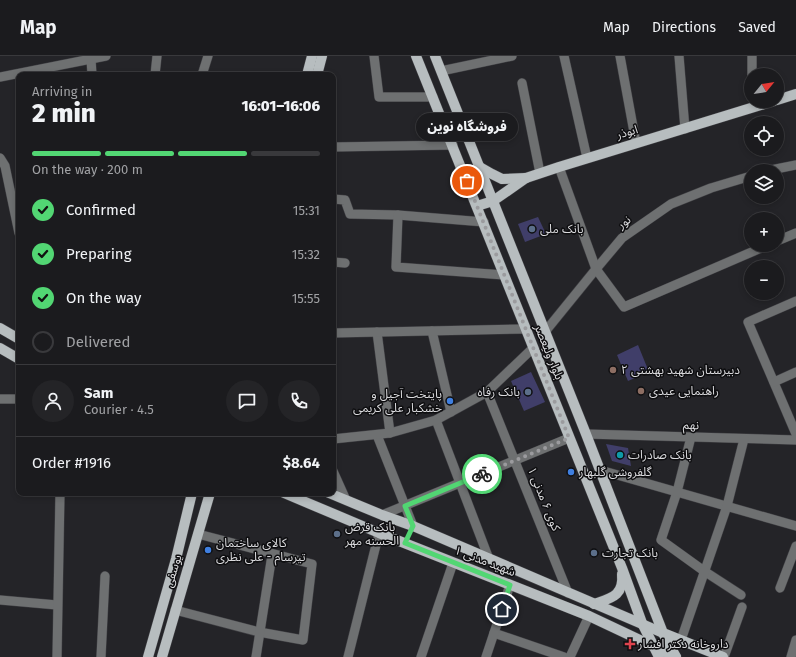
<!DOCTYPE html>
<html lang="en">
<head>
<meta charset="utf-8">
<style>
  :root { --surface:#1b1b1e; --page:#242427; --text:#f1f3f6; --muted:#a0a1a4; --line:#39393c; --accent:#52d673 }
  body { margin:0; font-family:"Fira Sans","Noto Sans Arabic",sans-serif; background:var(--page); color:var(--text); height:100vh; display:flex; flex-direction:column; font-size:15px; white-space:nowrap }
  * { box-sizing:border-box; margin:0 }
  p { font-size:13px; color:var(--muted) }
  .icon { flex:none; width:22px; height:22px; fill:none; stroke:currentColor; stroke-width:2; stroke-linecap:round; stroke-linejoin:round }
  .map { position:relative; flex:1; overflow:hidden }
  .sheet { position:absolute; left:16px; top:16px; width:320px; height:424px; display:flex; flex-direction:column; background:var(--surface); border-radius:8px; box-shadow:0 2px 6px #0003,0 0 0 1px var(--line) }
  .sheet>* { flex:none }
  .needle { width:26px; rotate:60deg }
  .buttons { position:absolute; left:744px; top:12px; display:grid; gap:8px }
  .buttons a { display:grid; place-items:center; width:40px; height:40px; border-radius:50%; background:var(--surface); box-shadow:0 2px 6px #0003,0 0 0 1px var(--line); font-size:20px }
  .pin { position:absolute; display:grid; place-items:center; width:34px; height:34px; color:#fff; margin:-17px; border:2px solid #fff; border-radius:50%; box-shadow:0 1px 4px #0007 }
  .courier { position:absolute; display:grid; place-items:center; width:40px; height:40px; margin:-20px; border:3px solid #52d673; border-radius:50%; background:#fff; color:#222; box-shadow:0 1px 5px #0007 }
  .bubble { position:absolute; height:28px; border-radius:14px; background:var(--surface); box-shadow:0 2px 6px #0003,0 0 0 1px var(--line); font-size:13px; font-weight:800; line-height:28px; text-align:center }
  .headline em { font-style:normal; font-weight:800 }
  .headline div { display:flex; flex-direction:column-reverse }
  .headline { display:flex; align-items:center; justify-content:space-between; height:68px; padding:0 16px }
  h1 { font-size:26px; font-weight:800; line-height:30px }
  .bar { display:grid; grid-template-columns:repeat(4,1fr); gap:6px 4px; align-content:center; height:48px; padding:0 16px }
  .bar i { height:5px; border-radius:3px; background:var(--line) }
  .bar .selected { background:var(--accent) }
  .bar p { grid-column:span 4 }
  .line { display:flex; align-items:center; gap:10px; padding:0 16px; border-top:1px solid var(--line) }
  .line div { flex:1 }
  .round { display:grid; place-items:center; flex:none; width:42px; height:42px; border-radius:21px; background:var(--page) }
  ol { padding:0 16px; list-style:none }
  li { display:flex; align-items:center; gap:12px; height:44px }
  li p { margin-inline-start:auto }
  li .icon { padding:4px; border-radius:50%; background:var(--accent); color:#111; stroke-width:4 }
  li:last-child { color:var(--muted) }
  li i { width:22px; height:22px; border:2px solid var(--line); border-radius:50% }
  header { display:flex; align-items:center; gap:24px; box-sizing:border-box; height:56px; padding:0 20px; background:var(--surface); border-bottom:1px solid var(--line) }
  header strong { font-size:19px }
  nav { display:flex; gap:22px; margin-inline-start:auto; font-size:14px }
  .map>svg:first-child { display:block }
</style>
</head>
<body>
<header>
<strong>Map</strong>
<nav><a>Map</a><a>Directions</a><a>Saved</a></nav>
</header>
<div class="map">
<svg width="796" height="601" viewBox="0 0 796 601">
  <rect width="100%" height="100%" fill="#242428"/>
  <g fill="#403e69">
    <path d="M538,161l8,17 -21,8 -7,-18z"/>
    <path d="M638,289l11,27 -21,9 -11,-26z"/>
    <path d="M531,316l14,30 -21,9 -13,-30z"/>
    <path d="M606,388l22,4 3,18 -19,-5z"/>
  </g>
  <g fill="none" stroke-linecap="round" stroke-linejoin="round">
    <g stroke="#414145" stroke-width="10">
      <g id="minor">
        <path d="M374,0l5,41h54"/>
        <path d="M564,0l23,102"/>
        <path d="M620,0l16,87"/>
        <path d="M679,0l6,73"/>
        <path d="M91,3l1,16"/>
        <path d="M441,15l71,-15"/>
        <path d="M155,19l2,-19"/>
        <path d="M202,19l6,-19"/>
        <path d="M752,19v-19"/>
        <path d="M0,21l106,-21"/>
        <path d="M522,27l18,90"/>
        <path d="M333,91l120,-2"/>
        <path d="M0,102l5,8 14,67"/>
        <path d="M559,111l37,102 28,38 144,-62"/>
        <path d="M766,115l30,-6"/>
        <path d="M333,143l12,1 5,14 48,1 86,7"/>
        <path d="M398,159l-2,52 108,8"/>
        <path d="M777,185l19,-8"/>
        <path d="M333,206l12,1"/>
        <path d="M796,245l-48,21 48,112"/>
        <path d="M432,275l19,81"/>
        <path d="M377,276l13,101"/>
        <path d="M333,277l192,-4"/>
        <path d="M544,277l52,-64 26,-31 49,-34 40,-16 40,-12"/>
        <path d="M774,326l22,-10"/>
        <path d="M487,336l81,201"/>
        <path d="M0,343h19"/>
        <path d="M436,364l53,139"/>
        <path d="M586,378l210,6"/>
        <path d="M377,379l36,91"/>
        <path d="M691,381l-14,55 -16,48 43,31 37,24"/>
        <path d="M333,383l57,-6 46,-13 51,-28 46,-44"/>
        <path d="M600,414l196,56"/>
        <path d="M333,415l13,29"/>
        <path d="M382,459l187,-77"/>
        <path d="M780,532l16,-42"/>
        <path d="M0,544l57,5"/>
        <path d="M175,554l84,22 44,8 9,-76 -114,-30"/>
        <path d="M494,577l70,24"/>
        <path d="M681,584l46,-134 17,-67"/>
        <path d="M57,601l3,-164"/>
        <path d="M101,601l4,-81"/>
        <path d="M256,601l16,-102"/>
        <path d="M348,601l31,-124"/>
        <path d="M421,601l32,-94"/>
        <path d="M486,601l24,-72"/>
        <path d="M570,601l19,-41"/>
        <path d="M724,601l18,-50"/>
        <path d="M791,601l5,-17"/>
      </g>
    </g>
    <g stroke="#414145" stroke-width="11">
      <g id="major">
        <path d="M416,0l206,512 20,55 17,34"/>
        <path d="M435,0l151,378 77,199 13,24"/>
        <path d="M307,19l5,-19"/>
        <path d="M317,19l5,-19"/>
        <path d="M777,44l19,-6"/>
        <path d="M478,110l14,8 10,5 24,-1"/>
        <path d="M477,150l16,-5 33,-23 33,-11 215,-66"/>
        <path d="M0,272l19,11"/>
        <path d="M0,292l19,11"/>
        <path d="M284,437l95,40 210,83 87,41"/>
        <path d="M329,437l53,22 31,11 250,107 60,24"/>
        <path d="M594,548c17,-6 30,-8 28,-30"/>
        <path d="M148,601l28,-98 16,-66"/>
        <path d="M162,601l48,-164"/>
      </g>
    </g>
    <use href="#minor" stroke="#6e7071" stroke-width="9"/>
    <use href="#major" stroke="#b7bdbf" stroke-width="10"/>
  </g>
  <g fill="none" stroke-linecap="round" stroke-linejoin="round">
    <path stroke="#9b9b9e" stroke-width="4" stroke-dasharray="0 7.2" d="M467,125l102,257 -87,36"/>
    <path stroke="#52d673" stroke-width="5" d="M482,418l-77,32 8,20 -8,17 105,42 -8,24"/>
  </g>
  <g fill="#5c6f8a" stroke="#0e0e10" stroke-width="1.5">
    <circle cx="532" cy="173" r="4"/>
    <circle cx="528" cy="336" r="4"/>
    <circle cx="337" cy="478" r="4"/>
    <circle cx="594" cy="497" r="4"/>
  </g>
  <g fill="#8d6e63" stroke="#0e0e10" stroke-width="1.5">
    <circle cx="613" cy="314" r="4"/>
    <circle cx="641" cy="335" r="4"/>
  </g>
  <g fill="#3f7fe0" stroke="#0e0e10" stroke-width="1.5">
    <circle cx="450" cy="345" r="4"/>
    <circle cx="571" cy="416" r="4"/>
    <circle cx="208" cy="494" r="4"/>
  </g>
  <circle fill="#0f9aa8" stroke="#0e0e10" stroke-width="1.5" cx="620" cy="399" r="4"/>
  <path fill="#e0444e" stroke="#0e0e10" stroke-width="1.5" d="M628 582h4v4h4v4h-4v4h-4v-4h-4v-4h4z"/>
  <g text-anchor="middle" stroke-width="3" stroke-linejoin="round" paint-order="stroke">
    <g font-size="12" fill="#dbdbde" stroke="#0e0e10">
      <text transform="translate(627 76) rotate(-17)" y="4">ابوذر</text>
      <text transform="translate(624 166) rotate(-36)" y="4">نور</text>
      <text transform="translate(549 296) rotate(68)" y="4">بلوار ولیعصر</text>
      <text transform="translate(691 369) rotate(2)" y="4">نهم</text>
      <text transform="translate(544 443) rotate(68)" y="4">کوی ۶ مدنی ۱</text>
      <text transform="translate(485 505) rotate(21)" y="4">شهید مدنی ۱</text>
      <text transform="translate(173 515) rotate(-73)" y="4">یوسفی</text>
    </g>
    <g font-size="12" fill="#dbdbde" stroke="#0e0e10" text-anchor="start">
      <text x="540" y="177">بانک ملی</text>
      <text x="621" y="318">دبیرستان شهید بهشتی ۲</text>
      <text x="649" y="339">راهنمایی عیدی</text>
      <text x="520" y="340" text-anchor="end">بانک رفاه</text>
      <text x="442" y="342" text-anchor="end">پایتخت آجیل و<tspan x="442" dy="14">خشکبار علی کریمی</tspan></text>
      <text x="628" y="403">بانک صادرات</text>
      <text x="579" y="420">گلفروشی گلبهار</text>
      <text x="345" y="475">بانک قرض<tspan x="345" dy="14">الحسنه مهر</tspan></text>
      <text x="216" y="491">کالای ساختمان<tspan x="216" dy="14">تیرسام - علی نظری</tspan></text>
      <text x="602" y="501">بانک تجارت</text>
      <text x="638" y="592">داروخانه دکتر افشار</text>
    </g>
  </g>
</svg>
<div class="buttons">
<a><svg class="needle" viewBox="-14 -14 28 28"><path d="M0-13l5 13h-10z" fill="#e53935"/><path d="M0 13l5-13h-10z" fill="#a0a1a4"/></svg></a>
<a><svg class="icon" aria-label="locate" viewBox="0 0 24 24"><circle cx="12" cy="12" r="6"/><path d="M12 2v4M12 18v4M2 12h4M18 12h4"/></svg></a>
<a><svg class="icon" aria-label="layers" viewBox="0 0 24 24"><path d="M12 4l9 5-9 5-9-5zM3 14l9 5 9-5"/></svg></a>
<a>+</a>
<a>−</a>
</div>
<div class="pin" style="left:467px;top:125px;background:#ea580c"><svg class="icon" aria-label="bag" viewBox="0 0 24 24"><path d="M5 8h14l-1 12H6zM9 8a3 3 0 0 1 6 0"/></svg></div>
<div class="pin" style="left:502px;top:553px;background:#1f2937"><svg class="icon" aria-label="home" viewBox="0 0 24 24"><path d="M3 11l9-7 9 7M6 9v11h12V9"/></svg></div>
<div class="courier" style="left:482px;top:418px"><svg class="icon" aria-label="bike" viewBox="0 0 24 24"><circle cx="6" cy="16" r="4"/><circle cx="18" cy="16" r="4"/><path d="M6 16l4-8h5l3 8M10 8l3 8H6M13 5h3"/></svg></div>
<div class="bubble" style="left:416px;top:57px;width:102px">فروشگاه نوین</div>
<section class="sheet">
<div class="headline"><div><h1>2 min</h1><p>Arriving in</p></div><em>16:01–16:06</em></div>
<div class="bar"><i class="selected"></i><i class="selected"></i><i class="selected"></i><i></i><p>On the way · 200 m</p></div>
<ol>
<li><svg class="icon" aria-label="check" viewBox="0 0 24 24"><path d="M5 12l5 5 9-10"/></svg>Confirmed<p>15:31</p></li>
<li><svg class="icon" aria-label="check" viewBox="0 0 24 24"><path d="M5 12l5 5 9-10"/></svg>Preparing<p>15:32</p></li>
<li><svg class="icon" aria-label="check" viewBox="0 0 24 24"><path d="M5 12l5 5 9-10"/></svg>On the way<p>15:55</p></li>
<li><i></i>Delivered</li>
</ol>
<div class="line" style="height:72px"><a class="round"><svg class="icon" aria-label="person" viewBox="0 0 24 24"><circle cx="12" cy="8" r="4"/><path d="M4 21q1-7 8-7t8 7"/></svg></a><div><b>Sam</b><p>Courier · 4.5</p></div><a class="round"><svg class="icon" aria-label="chat" viewBox="0 0 24 24"><path d="M4 5h16v11H9l-5 4z"/></svg></a><a class="round"><svg class="icon" aria-label="phone" viewBox="0 0 24 24"><path d="M5 4h4l2 5-3 2q2 4 5 5l2-3 5 2v4C11 20 4 13 5 4z"/></svg></a></div>
<div class="line" style="height:52px"><div>Order #1916</div><b>$8.64</b></div>
</section>
</div>
</body>
</html>
